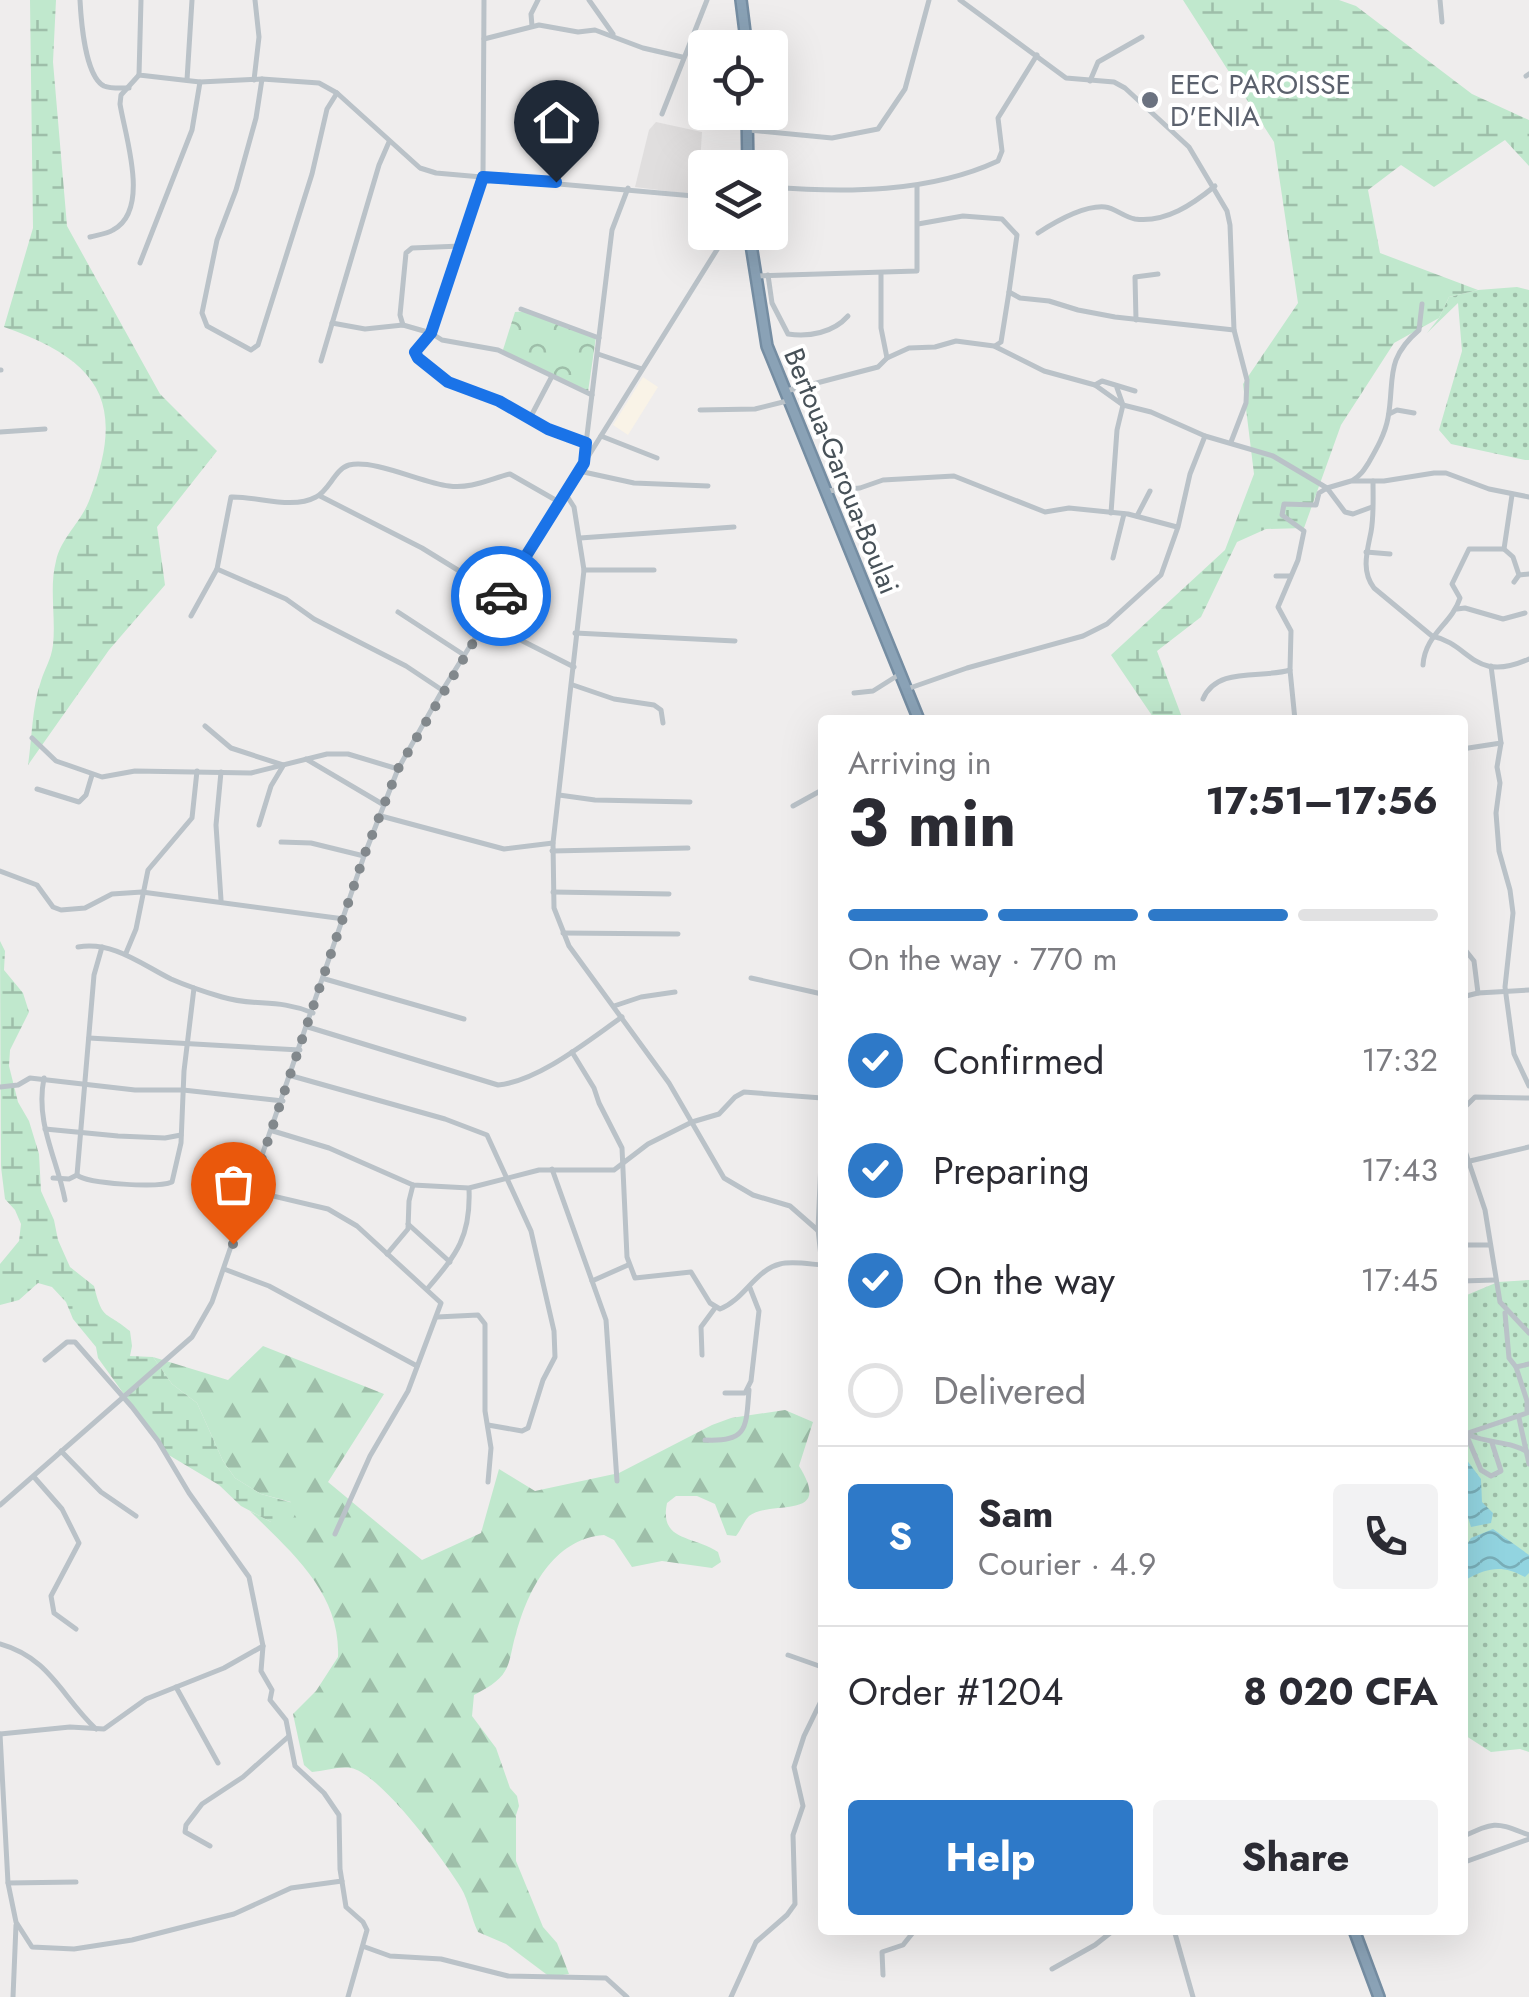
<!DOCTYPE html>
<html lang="en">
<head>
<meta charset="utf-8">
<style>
  :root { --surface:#fff; --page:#f2f2f3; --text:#2b2b33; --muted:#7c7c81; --line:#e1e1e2; --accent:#2e79c8 }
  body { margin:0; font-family:Jost,sans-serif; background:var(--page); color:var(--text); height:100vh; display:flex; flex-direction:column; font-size:38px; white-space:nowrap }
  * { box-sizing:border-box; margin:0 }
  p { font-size:32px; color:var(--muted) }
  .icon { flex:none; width:55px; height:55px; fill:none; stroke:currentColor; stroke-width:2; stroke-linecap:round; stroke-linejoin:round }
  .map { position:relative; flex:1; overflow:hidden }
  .drawer { position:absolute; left:818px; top:715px; width:650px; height:1220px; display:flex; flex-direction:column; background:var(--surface); border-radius:10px; box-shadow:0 10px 40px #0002 }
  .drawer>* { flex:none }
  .tools { position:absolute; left:688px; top:30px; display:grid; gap:20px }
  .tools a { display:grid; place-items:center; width:100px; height:100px; border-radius:10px; background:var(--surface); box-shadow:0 10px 40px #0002; font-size:50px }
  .pin { position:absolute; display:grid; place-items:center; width:85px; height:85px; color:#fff; margin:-102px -42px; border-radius:50% 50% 50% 0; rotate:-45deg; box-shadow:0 0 10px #0007 }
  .pin .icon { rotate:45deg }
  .courier { position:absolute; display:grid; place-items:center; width:100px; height:100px; margin:-50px; border:8px solid #1a73e8; border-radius:50%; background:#fff; color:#222; box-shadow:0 2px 12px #0007 }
  .headline em { font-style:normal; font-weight:700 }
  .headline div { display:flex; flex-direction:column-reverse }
  .headline { display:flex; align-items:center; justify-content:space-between; height:170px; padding:0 30px }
  h1 { font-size:65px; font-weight:700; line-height:75px }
  .bar { display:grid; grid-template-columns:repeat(4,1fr); gap:15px 10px; align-content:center; height:120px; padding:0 30px }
  .bar i { height:12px; border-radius:8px; background:var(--line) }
  .bar .selected { background:var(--accent) }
  .bar p { grid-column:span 4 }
  .line { display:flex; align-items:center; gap:25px; padding:0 30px; border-top:2px solid var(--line) }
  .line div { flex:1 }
  .round { display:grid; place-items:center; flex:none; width:105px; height:105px; border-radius:10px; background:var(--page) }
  ol { padding:0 30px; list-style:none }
  li { display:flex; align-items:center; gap:30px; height:110px }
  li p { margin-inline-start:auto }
  li .icon { padding:10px; border-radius:50%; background:var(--accent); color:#fff; stroke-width:4 }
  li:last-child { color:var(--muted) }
  li i { width:55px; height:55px; border:5px solid var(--line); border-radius:50% }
  .cta { display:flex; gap:20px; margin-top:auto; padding:20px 30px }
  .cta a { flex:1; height:115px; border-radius:10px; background:var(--accent); color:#fff; font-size:40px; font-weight:700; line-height:115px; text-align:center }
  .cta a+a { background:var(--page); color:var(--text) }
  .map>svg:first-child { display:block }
</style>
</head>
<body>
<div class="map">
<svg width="1529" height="1997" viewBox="0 0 1529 1997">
  <defs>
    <pattern id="grass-dots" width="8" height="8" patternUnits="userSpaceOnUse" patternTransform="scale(2.5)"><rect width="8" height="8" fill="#c0e8cd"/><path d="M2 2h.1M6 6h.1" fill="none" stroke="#9ebea9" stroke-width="1.8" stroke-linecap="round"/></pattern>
    <pattern id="forest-firs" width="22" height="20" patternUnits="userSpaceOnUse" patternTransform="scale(2.5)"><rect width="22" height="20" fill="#c0e8cd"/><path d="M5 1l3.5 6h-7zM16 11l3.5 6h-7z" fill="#9ebea9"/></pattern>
    <pattern id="wetland-marsh" width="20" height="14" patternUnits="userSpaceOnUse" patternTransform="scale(2.5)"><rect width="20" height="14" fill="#c0e8cd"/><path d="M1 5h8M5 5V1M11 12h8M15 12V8" fill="none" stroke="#9ebea9"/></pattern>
    <pattern id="park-crowns" width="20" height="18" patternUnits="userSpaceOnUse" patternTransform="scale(2.5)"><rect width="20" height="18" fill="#c0e8cd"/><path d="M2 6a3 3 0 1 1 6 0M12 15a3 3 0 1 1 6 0" fill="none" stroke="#9ebea9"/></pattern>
    <pattern id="water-waves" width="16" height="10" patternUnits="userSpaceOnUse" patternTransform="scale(2.5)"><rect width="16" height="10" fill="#92d4e0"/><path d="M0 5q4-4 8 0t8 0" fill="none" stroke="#79aeb8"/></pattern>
  </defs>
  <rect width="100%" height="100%" fill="#efeded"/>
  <path fill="#f9f3e7" d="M643,377l15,10 -30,48 -15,-10z"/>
  <path fill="#e0dede" d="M656,122l46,10 -4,63 -63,-8 14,-57z"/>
  <g fill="url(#grass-dots)">
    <path d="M1517,287l12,3v170h-4l-74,-16 -12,-14 23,-79 -4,-48 -31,30 12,-15 10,-21 29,-7z"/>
    <path d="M1529,1280v472l-9,-3 -29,3 -28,-18 -1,-437 36,-15z"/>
  </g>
  <path fill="url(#forest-firs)" d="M263,1346l121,48 -56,88 94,78 59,-27 18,-64 36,22 84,-18 93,-48 19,-7 54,-8 28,12 -14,44c35,56 -27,33 -50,50 -5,5 -8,14 -13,20l-9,-1 -12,-31 -18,-8h-21l-9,7c-8,39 26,32 51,49l3,10 -9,6 -50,-7 -30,6 -18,-27 -10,-5c-51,4 -76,55 -88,99 -4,11 -5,28 -11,37 -6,11 -20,18 -31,24l-2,21 24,32 14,40 7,8 2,10 -3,9v46l27,66 14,16 12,31 -19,3 -44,-33 -28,-12c-7,-14 -9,-31 -17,-44 -16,-27 -80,-114 -110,-120 -11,-2 -27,3 -39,4l-8,-7 -11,-51 23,-23 22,-34c3,-64 -47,-105 -88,-146l21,11 20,-20 -30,-8 -26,-16 -12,-17 -26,-58 -25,-19 -19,-27 75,23z"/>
  <g fill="url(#wetland-marsh)">
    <path d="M30,0h26l-3,62 14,164 93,168 57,57 -60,76 8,58 -56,65 -81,115c4,-26 4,-59 13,-84 4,-13 10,-21 12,-36 3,-28 -4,-57 3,-84 5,-23 25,-39 33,-60 38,-98 12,-140 -85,-174l29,-99z"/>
    <path d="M1183,0h156l17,6 116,88 57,26v46l-24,-26 -71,47 -33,-22 -33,25 12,63 98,37 -29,7 -10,21 -45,25 -53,82 -37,103 -38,1 -29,13 -36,75 -44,34 26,69h-28l-44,-65 114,-105 29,-76 -11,-90 55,-81 -24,-161z"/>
    <path d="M0,941l5,10 -1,19 19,23 6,19 -19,38 -1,16 9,36 11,19 10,33 2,37 13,29 4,20 12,27 24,19c9,36 11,24 36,45l2,15 -2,10 23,1 19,27 25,19 26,58 12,17 26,16 39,11 -10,19 -19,-2 -30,-16 -22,-21 -52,-31 -69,-96 -2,-11 -23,-28 -7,-17 -14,-15 -14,-4 -19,17 -19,5v-41l19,-23 2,-17 -6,-14 -10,-11 -4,-32z"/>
  </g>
  <path fill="url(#park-crowns)" d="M530,311l66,26 -8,55 -86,-39 13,-41z"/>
  <g fill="url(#water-waves)">
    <path d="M1463,1455l18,24 1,23 11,11 -2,10 -20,4 -8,-25z"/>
    <path d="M1493,1529l36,26v18l-4,4c-22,-12 -36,-10 -58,2l-4,-28 8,-13z"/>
  </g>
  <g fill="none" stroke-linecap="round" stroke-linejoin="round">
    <g stroke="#758da2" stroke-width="14">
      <g id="highway">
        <path d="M741,0l6,48"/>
        <path d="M747,112l1,56"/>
        <path d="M749,232l18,114 152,374"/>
        <path d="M1354,1930l25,67"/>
      </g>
    </g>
    <g stroke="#bac2c8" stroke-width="5">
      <path d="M80,0c1,19 5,76 24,86 7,3 18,2 25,2"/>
      <path d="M141,0l-2,75 61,7 62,-3 57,4 18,10 83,75 16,5 269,24"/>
      <path d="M484,0l-1,177 -52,156 11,7 56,10 94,45"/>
      <path d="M589,0l24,34"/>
      <path d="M960,0l106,78 48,4 11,6 64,59 38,64 3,14 4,105 13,50 -1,23 -15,39"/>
      <path d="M1440,0l2,22"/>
      <path d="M532,26l-1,-12 7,-14"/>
      <path d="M484,39l55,-14 39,7 17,-2 48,18 39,9"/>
      <path d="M1526,76l3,-2"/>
      <path d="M262,79l-6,39 -20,72 -19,50 -15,73 5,13 44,24 7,-5 54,-171 15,-65 10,-16"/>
      <path d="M187,80l5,-80"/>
      <path d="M254,80l5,-43 -4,-37"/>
      <path d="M1090,81l8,-19 44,-25"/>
      <path d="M662,114l45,-114"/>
      <path d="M749,130l83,8 46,-9 27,-40 24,-89"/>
      <path d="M770,187c75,6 159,6 228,-26l4,-10 -4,-33 39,-63"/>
      <path d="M918,224l45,-8 39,3 15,16 -8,57"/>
      <path d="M1038,233c17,-11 45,-28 67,-26 10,1 19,10 30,12 31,4 58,-15 80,-33"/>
      <path d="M90,237c7,-2 17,-3 23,-7 38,-20 12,-94 7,-126l1,-9 18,-20"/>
      <path d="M140,263l52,-133 8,-48"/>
      <path d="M881,273v55l6,30"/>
      <path d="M768,275l4,28 16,31c21,3 45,-1 60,-18"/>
      <path d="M756,276l161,-5v-85"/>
      <path d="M521,309l78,29"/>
      <path d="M1136,320l-1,-43 23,-3"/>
      <path d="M332,323l33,6 38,-4 28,8 -16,21c24,26 53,33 84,47 31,15 54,30 87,42"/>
      <path d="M403,325l-3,-10 6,-62 6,-5 49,-2"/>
      <path d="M995,346l6,-4 8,-50 11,6 29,3 29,9 37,7 119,13"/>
      <path d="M598,354l44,15"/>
      <path d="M321,361l58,-196 10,-23"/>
      <path d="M0,370h1"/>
      <path d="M1095,385l7,-4 33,10"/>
      <path d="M786,391l92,-24 9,-9 22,-10 26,-1 21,-6 38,5 50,25 51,14 28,20 28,7 54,24 68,20 54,32 24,-7h33l50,-8h12l43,16 40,8"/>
      <path d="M700,410l55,-1 32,-8"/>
      <path d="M1389,414l8,-4 17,3"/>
      <path d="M530,418l21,-40"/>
      <path d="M0,432l45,-3"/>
      <path d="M601,436l56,22"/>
      <path d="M584,460l28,-230 16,-42"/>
      <path d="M579,471l55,12 74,3"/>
      <path d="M1353,480c8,-5 11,-10 16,-18 8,-14 16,-28 19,-44 7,-38 -4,-58 31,-88l3,-26"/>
      <path d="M1373,481c0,17 1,35 -2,51 -4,20 -10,39 3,56l58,48c39,8 41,48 97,23"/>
      <path d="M827,491l33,-3 23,-8 71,-4 91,36 24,-4 59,6 49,13"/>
      <path d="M565,493l9,14 10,63 -31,273 1,65 15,38 100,137 55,95 29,17 37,11 32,28"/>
      <path d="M1512,495l-8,54 9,8 6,18 -5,7"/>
      <path d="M320,496l102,52 78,48"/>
      <path d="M1111,513l6,-83 6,-25 -6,-17"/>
      <path d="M1137,516l13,-25"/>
      <path d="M580,538l154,-11"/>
      <path d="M1366,552l24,2"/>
      <path d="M1113,558l11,-44"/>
      <path d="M217,569l69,30 28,20 92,47 36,24"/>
      <path d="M584,570h70"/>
      <path d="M1519,575l10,-1"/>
      <path d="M1276,576h14"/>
      <path d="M1457,609l8,-1 38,11 22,-6"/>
      <path d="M398,612l66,43"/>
      <path d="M191,616l26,-47 14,-72c26,-1 61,13 85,0 13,-6 19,-28 33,-32 26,-6 73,18 100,21 22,3 41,-7 61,-12l49,28"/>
      <path d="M485,622l89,45"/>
      <path d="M575,633l160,8"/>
      <path d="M1423,665c2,-31 29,-41 37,-67l-8,-14 17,-35h35"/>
      <path d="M1491,666l10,77 -4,24 3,16 -4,30 3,38 11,39 3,23 -8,74 9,67 15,32"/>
      <path d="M573,685l41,14 40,6 7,5 2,13"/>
      <path d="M907,689l60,-21 116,-32 24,-12 54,-49 17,-48 12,-53 15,-38"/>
      <path d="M854,693l19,-2 27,-17"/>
      <path d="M1203,699c14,-33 59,-20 87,-29"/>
      <path d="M1267,720l28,-1"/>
      <path d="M1295,720l-5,-50 1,-39 -13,-24 20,-47 6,-29 -22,-16 2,-11 32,1 3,-12 8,-5 18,24 8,2 19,-7"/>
      <path d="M205,726l26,22 52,17"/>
      <path d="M32,738l24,23 46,16 33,-6 116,2 76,-19h21l50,15"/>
      <path d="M1462,749l39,-6"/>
      <path d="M306,759l78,46"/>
      <path d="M221,772l-5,53 5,75"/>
      <path d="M37,789l42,13 7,-7 6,-20"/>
      <path d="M559,795l36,5 95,2"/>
      <path d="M793,806l29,-16"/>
      <path d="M381,816l123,33 49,-6"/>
      <path d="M259,825l12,-39 12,-20"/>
      <path d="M281,842l30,1 53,13"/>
      <path d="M552,851l136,-3"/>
      <path d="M0,871l37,14 16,22 8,3 24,-2 27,-14 30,-2 202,27"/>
      <path d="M553,892l116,2"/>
      <path d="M563,933l115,1"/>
      <path d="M1462,946l12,15 4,32"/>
      <path d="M78,947c35,-6 63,17 93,32 16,7 34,13 51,18 33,10 55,1 91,16"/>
      <path d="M126,953l10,-24 12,-59 44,-52 5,-47"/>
      <path d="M751,978l71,16"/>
      <path d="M325,979l139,40"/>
      <path d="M1462,997l16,-4 51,-3"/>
      <path d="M614,1006l27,-9 34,-5"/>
      <path d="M308,1027l190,58c41,-4 91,-45 124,-68"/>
      <path d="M89,1038l211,12"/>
      <path d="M572,1052l22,36 5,15 23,45 5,109 8,21 56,-6 19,31 10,6c24,-9 35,-39 60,-45 12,-3 29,0 42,1"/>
      <path d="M292,1076l153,43 42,16 44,96 23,100 1,26 -12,23 -15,48 -6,3 -34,-6"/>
      <path d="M44,1078c-9,45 13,80 21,122"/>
      <path d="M0,1087l18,-2 12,-7 105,12h48l100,11"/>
      <path d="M1462,1110l13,-13 54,1"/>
      <path d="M45,1129l73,7 47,2 16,-3"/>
      <path d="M273,1131l56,17 84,37 56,3 70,-18h75l34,-26 44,-22 27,-8 16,-17 9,-5 78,6"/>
      <path d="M1462,1142l23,68 15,92 29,31"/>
      <path d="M1470,1161l59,-14"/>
      <path d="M552,1169l54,151 11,161"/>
      <path d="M77,1175l17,-200 8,-28"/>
      <path d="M53,1178l16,1 8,-4c11,9 81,13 95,7l9,-39 3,-72 10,-83"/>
      <path d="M252,1191l76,18 29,17 84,77 -33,88 -38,65 -35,78"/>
      <path d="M408,1224l42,38"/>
      <path d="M1462,1245h27"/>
      <path d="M387,1254l21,-25 1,-28 4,-16"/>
      <path d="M822,1266l-4,-37 4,-90"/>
      <path d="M224,1269l45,17 148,80"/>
      <path d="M592,1281l36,-16"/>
      <path d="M1462,1281l33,-1"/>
      <path d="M428,1288c29,-34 43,-52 41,-99"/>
      <path d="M1505,1313l4,45 7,9"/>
      <path d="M437,1317l41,-2 7,9v87l6,37 -3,34"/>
      <path d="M702,1355l-1,-28 14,-19"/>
      <path d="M45,1360l22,-18h8l57,65 26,34 31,52 60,84 14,69 -2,25 11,19 -2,10 16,20 9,46 29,27 15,22 1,54 6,38 17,15 4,8 -19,67"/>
      <path d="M725,1393h20l6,-12 8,-70 -9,-23"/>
      <path d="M1519,1418l10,46"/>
      <path d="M1466,1434l15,36 10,6 10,-5 -9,-28"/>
      <path d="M1462,1435l65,-22v-12l-11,-34 13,-3"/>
      <path d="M1469,1435c21,9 43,6 60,18"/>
      <path d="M705,1440c43,2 41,-12 44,-50"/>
      <path d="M61,1451l40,41 35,24"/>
      <path d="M34,1477l28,32 17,34 -28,53 3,17 22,16"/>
      <path d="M0,1505l192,-168 20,-35 152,-446 34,-87 44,-78 286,-459"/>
      <path d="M0,1644c50,14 61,52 96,85"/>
      <path d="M788,1655l34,12"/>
      <path d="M176,1687l42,76"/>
      <path d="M0,1734l8,149 8,39 16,25 42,2 58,-9 102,-26 57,-26 51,-7"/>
      <path d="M0,1734l70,-7 34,2 42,-30 78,-31 39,-22"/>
      <path d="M1462,1837c35,-16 32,-15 67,-2"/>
      <path d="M210,1846l-25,-14 1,-7 16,-21 41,-27 45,-40"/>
      <path d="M1462,1863l67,-24"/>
      <path d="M8,1883l68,-1"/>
      <path d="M1174,1930l19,67"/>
      <path d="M365,1947l25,9 51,3 67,17 98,2 21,19"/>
      <path d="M1052,1969l43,-24 19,-15"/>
      <path d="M883,1975l-1,-23 21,-7 12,-15"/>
      <path d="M13,1997l3,-72"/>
      <path d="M731,1997l25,-55 31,-27 8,-11 -2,-69 10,-29 -9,-39 10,-31 18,-37"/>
    </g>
    <use href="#highway" stroke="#8aa2b6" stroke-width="9"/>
  </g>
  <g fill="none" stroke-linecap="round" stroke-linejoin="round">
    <path stroke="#82888c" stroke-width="10" stroke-dasharray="0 18" d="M233,1244l131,-388 34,-87 103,-173"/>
    <path stroke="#1a73e8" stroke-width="12" d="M501,596l83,-133 2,-20 -38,-14 -49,-28 -51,-19 -30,-24 -3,-6 16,-19 52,-156 73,5"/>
  </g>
  <circle fill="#6b7280" stroke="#fff" stroke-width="4" cx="1150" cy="100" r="10"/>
  <g text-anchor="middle" stroke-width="8" stroke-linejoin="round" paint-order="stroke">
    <g font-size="28" fill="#5b616d" stroke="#fff" text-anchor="start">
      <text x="1170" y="94">EEC PAROISSE<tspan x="1170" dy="32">D'ENIA</tspan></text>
    </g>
    <g font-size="28" fill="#475158" stroke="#fff">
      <text transform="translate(842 471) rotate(68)" y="10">Bertoua-Garoua-Boulai</text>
    </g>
  </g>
</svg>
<div class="tools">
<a><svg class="icon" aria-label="locate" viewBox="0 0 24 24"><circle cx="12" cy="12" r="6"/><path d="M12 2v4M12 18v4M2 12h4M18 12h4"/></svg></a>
<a><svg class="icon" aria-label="layers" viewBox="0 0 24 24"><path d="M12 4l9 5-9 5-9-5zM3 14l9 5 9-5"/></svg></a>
</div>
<div class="pin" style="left:233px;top:1244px;background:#ea580c"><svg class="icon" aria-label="bag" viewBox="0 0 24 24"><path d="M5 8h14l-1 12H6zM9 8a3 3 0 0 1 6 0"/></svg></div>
<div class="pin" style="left:556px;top:182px;background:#1f2937"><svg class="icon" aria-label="home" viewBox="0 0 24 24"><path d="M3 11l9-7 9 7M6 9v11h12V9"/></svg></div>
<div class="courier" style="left:501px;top:596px"><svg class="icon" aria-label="car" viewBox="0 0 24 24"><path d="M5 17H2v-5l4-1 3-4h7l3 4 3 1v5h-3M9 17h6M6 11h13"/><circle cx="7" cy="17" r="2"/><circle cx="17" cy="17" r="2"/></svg></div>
<section class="drawer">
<div class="headline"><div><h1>3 min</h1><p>Arriving in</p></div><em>17:51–17:56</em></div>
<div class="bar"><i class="selected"></i><i class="selected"></i><i class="selected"></i><i></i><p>On the way · 770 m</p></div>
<ol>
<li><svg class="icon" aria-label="check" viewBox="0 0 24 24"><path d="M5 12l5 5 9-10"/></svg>Confirmed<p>17:32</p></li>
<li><svg class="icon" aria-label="check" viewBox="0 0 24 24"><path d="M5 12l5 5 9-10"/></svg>Preparing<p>17:43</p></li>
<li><svg class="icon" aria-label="check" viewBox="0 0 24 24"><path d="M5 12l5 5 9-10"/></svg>On the way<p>17:45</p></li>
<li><i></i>Delivered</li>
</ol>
<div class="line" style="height:180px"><b class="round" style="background:var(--accent);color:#fff">S</b><div><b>Sam</b><p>Courier · 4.9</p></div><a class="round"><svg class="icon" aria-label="phone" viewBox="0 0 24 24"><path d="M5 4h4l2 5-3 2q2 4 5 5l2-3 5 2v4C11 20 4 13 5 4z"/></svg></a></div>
<div class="line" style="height:130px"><div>Order #1204</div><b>8 020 CFA</b></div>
<div class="cta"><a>Help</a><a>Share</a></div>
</section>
</div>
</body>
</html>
